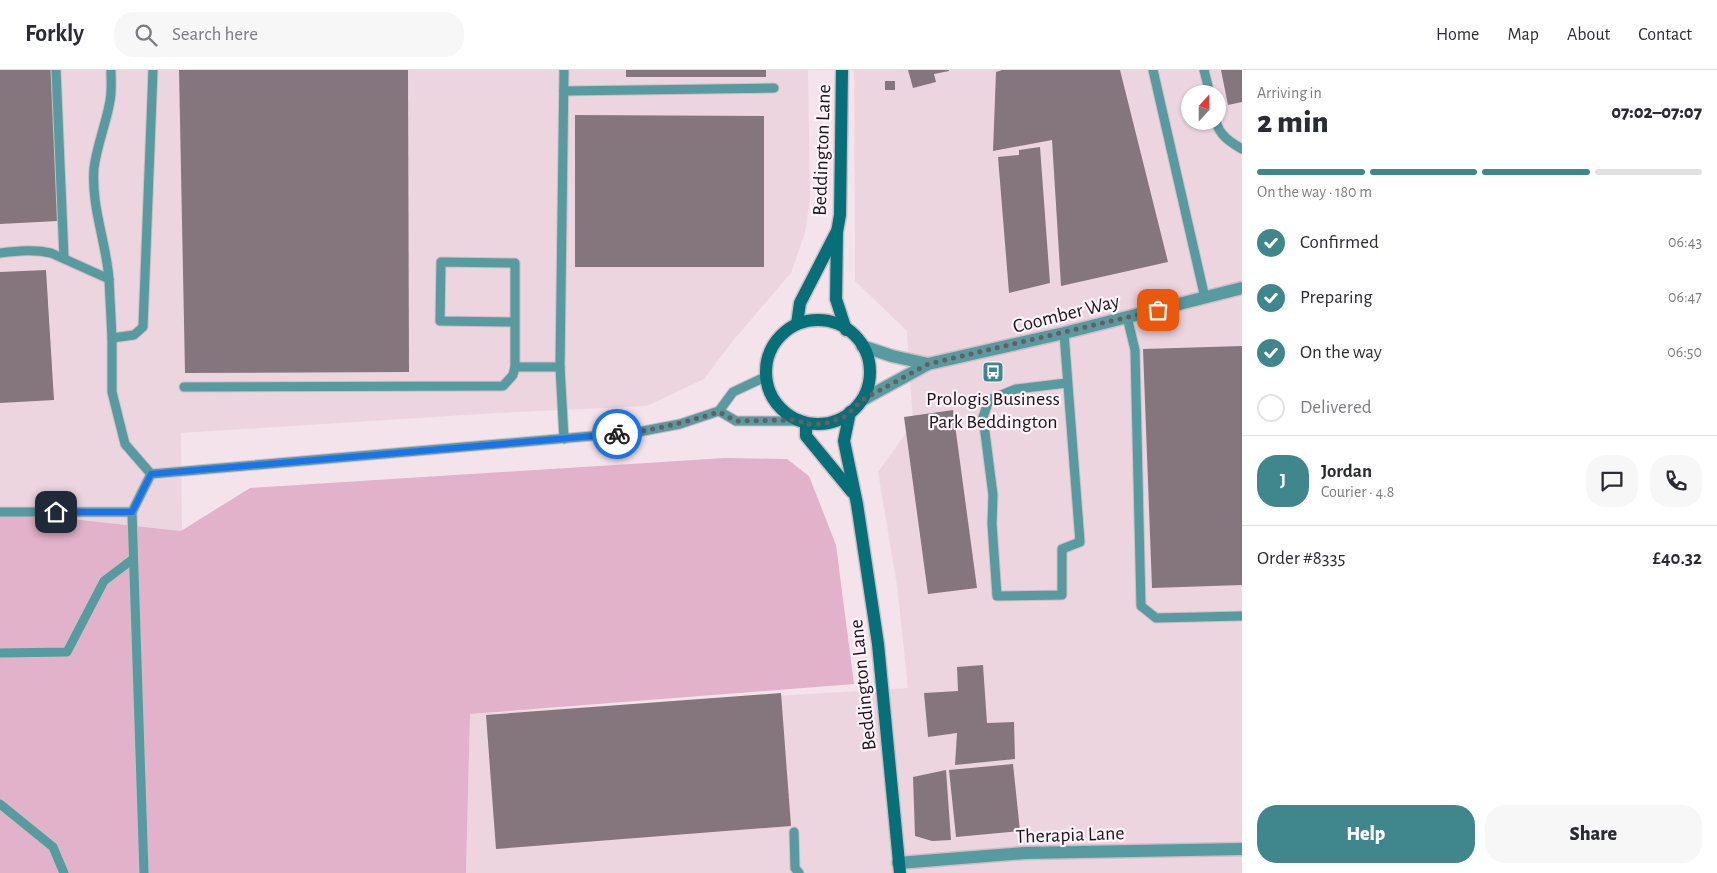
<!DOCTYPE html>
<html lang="en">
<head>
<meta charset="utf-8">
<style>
  :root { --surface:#fff; --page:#f7f7f7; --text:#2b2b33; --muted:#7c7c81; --line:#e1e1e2; --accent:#3f878d }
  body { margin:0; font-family:"Alegreya Sans",sans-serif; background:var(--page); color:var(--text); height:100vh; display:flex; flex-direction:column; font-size:19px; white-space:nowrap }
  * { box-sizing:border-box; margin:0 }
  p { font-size:16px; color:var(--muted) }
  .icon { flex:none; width:28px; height:28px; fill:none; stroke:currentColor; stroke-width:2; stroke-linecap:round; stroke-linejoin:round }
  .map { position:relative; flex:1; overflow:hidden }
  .drawer { display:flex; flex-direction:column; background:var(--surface); width:475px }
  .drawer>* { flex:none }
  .needle { width:32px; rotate:21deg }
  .fabs { position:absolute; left:1181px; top:15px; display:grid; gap:10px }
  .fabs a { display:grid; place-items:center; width:45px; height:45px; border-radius:50%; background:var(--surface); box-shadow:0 1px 4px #0004; font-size:25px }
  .pin { position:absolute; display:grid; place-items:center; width:42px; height:42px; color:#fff; margin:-21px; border-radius:10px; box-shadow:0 2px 8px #0006 }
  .courier { position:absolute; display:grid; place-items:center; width:50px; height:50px; margin:-25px; border:4px solid #1a73e8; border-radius:50%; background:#fff; color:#222; box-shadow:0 1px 6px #0007 }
  .head em { font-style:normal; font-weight:800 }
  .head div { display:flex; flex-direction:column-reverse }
  .head { display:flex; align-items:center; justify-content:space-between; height:85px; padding:0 15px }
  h1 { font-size:32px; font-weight:800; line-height:38px }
  .bar { display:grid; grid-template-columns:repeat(4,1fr); gap:8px 5px; align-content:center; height:60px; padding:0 15px }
  .bar i { height:6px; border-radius:4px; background:var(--line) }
  .bar .active { background:var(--accent) }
  .bar p { grid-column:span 4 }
  .line { display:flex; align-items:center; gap:12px; padding:0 15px; border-top:1px solid var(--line) }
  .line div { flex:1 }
  .round { display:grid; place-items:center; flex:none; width:52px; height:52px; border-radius:20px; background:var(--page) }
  ol { padding:0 15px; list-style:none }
  li { display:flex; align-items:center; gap:15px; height:55px }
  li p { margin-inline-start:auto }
  li .icon { padding:5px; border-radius:50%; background:var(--accent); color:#fff; stroke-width:4 }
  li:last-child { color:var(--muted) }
  li i { width:28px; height:28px; border:2px solid var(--line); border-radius:50% }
  .action { display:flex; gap:10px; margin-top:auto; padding:10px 15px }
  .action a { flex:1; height:58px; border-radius:20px; background:var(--accent); color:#fff; font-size:20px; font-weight:800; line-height:58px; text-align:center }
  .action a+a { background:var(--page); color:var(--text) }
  header { display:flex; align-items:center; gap:30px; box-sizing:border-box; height:70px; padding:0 25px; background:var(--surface); border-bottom:1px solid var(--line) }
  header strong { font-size:24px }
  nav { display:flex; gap:28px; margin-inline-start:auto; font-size:18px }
  .search { width:350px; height:45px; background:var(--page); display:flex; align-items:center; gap:12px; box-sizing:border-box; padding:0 18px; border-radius:20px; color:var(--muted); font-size:19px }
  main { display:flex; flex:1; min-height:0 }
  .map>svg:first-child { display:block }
</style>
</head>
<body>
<header>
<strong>Forkly</strong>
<div class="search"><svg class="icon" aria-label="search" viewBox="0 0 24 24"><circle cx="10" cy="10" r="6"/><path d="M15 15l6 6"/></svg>Search here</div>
<nav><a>Home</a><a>Map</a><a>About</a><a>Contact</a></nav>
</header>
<main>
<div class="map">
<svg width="1242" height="803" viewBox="0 0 1242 803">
  <rect width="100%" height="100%" fill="#f5e3eb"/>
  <g fill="#edd5e0" fill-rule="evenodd">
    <path d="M0,0h808l2,128 -5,35 -14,40 -59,69 -28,37 -57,27 -150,7 -316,20 1,98 -182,-20z"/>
    <path d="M854,0h388v803h-776l4,-159 438,-26 -11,-102 -19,-114 35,-49 -6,-92 -52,-50zM1190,24h28v27h-28z"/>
  </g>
  <path fill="#e1b2c9" d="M725,388l62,1 22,17 27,69 18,139 -384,30 -4,159h-466v-362l181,20 69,-43z"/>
  <g fill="#85767d">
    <path d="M0,0h51l7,151 -58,3z"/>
    <path d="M179,0h229l1,302 -224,1z"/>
    <rect x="626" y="0" width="140" height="7"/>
    <path d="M908,0h41v1l-15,3 2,8 -23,6z"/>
    <path d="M1002,0h118l48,192 -107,24 -9,-146 -59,11 3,-79z"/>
    <path d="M1221,0h21v32l-14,3z"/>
    <rect x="885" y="11" width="10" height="9"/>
    <path d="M575,45l189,1v151h-189z"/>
    <path d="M1040,77l10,136 -41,10 -11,-136 21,-2v-5z"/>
    <path d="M46,200l8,130 -54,3v-131z"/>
    <path d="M1242,276v239l-90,3 -9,-239z"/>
    <path d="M953,340l24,178 -49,6 -24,-177z"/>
    <path d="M983,595l4,58 27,-1 1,37 -60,6 2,-32 -29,4 -4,-44 34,-2 -1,-24z"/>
    <path d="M781,623l10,133 -295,23 -10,-134z"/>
    <path d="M1013,694l7,67 -64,6 -7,-67z"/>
    <path d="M946,700l5,70 -19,1 -17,-5 -2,-59z"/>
  </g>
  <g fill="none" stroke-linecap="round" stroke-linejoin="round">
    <g stroke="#cebec5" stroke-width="11">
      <g id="service">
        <path d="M56,0l8,188"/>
        <path d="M564,0l-4,297 4,72"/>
        <path d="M1153,0l52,228"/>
        <path d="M1204,0l6,24"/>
        <path d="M564,21l210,-3"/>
        <path d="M1216,51c3,14 14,21 26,28"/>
        <path d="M0,183c17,-2 34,-4 51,0l58,26c-3,-38 -18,-72 -15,-111 3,-23 12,-44 16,-67 2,-10 1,-21 1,-31"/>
        <path d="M109,209l3,59v54l13,52 26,30"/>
        <path d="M1127,247l8,33 6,256 15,12 86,-2"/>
        <path d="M1064,263l16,209 -18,7v46l-65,1 -5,-72 1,-29 -10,-78 6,-17 27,-11 51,-6"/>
        <path d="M112,268l22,-3 9,-8 10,-257"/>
        <path d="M515,297h45"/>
        <path d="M184,317l319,-1 10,-11 2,-8v-104l-74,-1 -1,59 75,1"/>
        <path d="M719,341l17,10h61"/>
        <path d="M151,404l487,-42 42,-8 39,-13 14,-19 34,-16"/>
        <path d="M0,442h132"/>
        <path d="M0,583l67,-1 37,-71 29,-22"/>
        <path d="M0,734l53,43 11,26"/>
        <path d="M794,762l1,36 4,5"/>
        <path d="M144,803l-12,-361 19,-38"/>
      </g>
    </g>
    <g stroke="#cebec5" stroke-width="15">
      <path id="minor" d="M898,793l127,-10 217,-4"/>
    </g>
    <g stroke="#cebec5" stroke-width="15">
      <g id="tertiary">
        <path d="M862,276l30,10 36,8"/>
        <path d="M862,330l66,-36 136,-31 178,-45"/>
      </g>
    </g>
    <g stroke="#cebec5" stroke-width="15">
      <g id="secondary">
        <path d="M842,0l-2,145 -3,17 -1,67 10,31"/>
        <circle cx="818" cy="302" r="52"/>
        <path d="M797,254l3,-21 36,-70"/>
        <path d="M850,342l-6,29 13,63 21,140 22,229"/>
        <path d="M806,354v12l46,56"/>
      </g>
    </g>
    <use href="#service" stroke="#579a9f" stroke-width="9"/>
    <use href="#minor" stroke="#579a9f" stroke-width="12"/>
    <use href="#tertiary" stroke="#579a9f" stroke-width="12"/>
    <use href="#secondary" stroke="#066f77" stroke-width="12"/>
  </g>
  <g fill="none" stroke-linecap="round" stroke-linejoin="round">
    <path stroke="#685e62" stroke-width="5" stroke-dasharray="0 9" d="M617,364c36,-3 69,-12 102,-22l17,9 61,-1 9,4h18l22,-8 16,-16 66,-36 230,-54"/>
    <path stroke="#1a73e8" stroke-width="6" d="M56,442h76l19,-38 466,-40"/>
  </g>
  <defs>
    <g id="bus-square" transform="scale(1.125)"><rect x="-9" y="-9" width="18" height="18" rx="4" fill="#3f878d" stroke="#fdf3f8"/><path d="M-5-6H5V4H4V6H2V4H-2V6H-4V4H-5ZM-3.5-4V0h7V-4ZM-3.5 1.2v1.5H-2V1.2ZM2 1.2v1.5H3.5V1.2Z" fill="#fff"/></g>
  </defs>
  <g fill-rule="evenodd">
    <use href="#bus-square" x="993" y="302"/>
  </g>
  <g text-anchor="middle" stroke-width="4.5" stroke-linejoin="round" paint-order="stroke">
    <g font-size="20" fill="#1c1619" stroke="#fdf3f8">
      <text transform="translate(821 80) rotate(-88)" y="7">Beddington Lane</text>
      <text transform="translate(1066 243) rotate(-14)" y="7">Coomber Way</text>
      <text transform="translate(862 615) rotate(-96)" y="7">Beddington Lane</text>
      <text transform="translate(1070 764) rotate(-2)" y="7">Therapia Lane</text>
    </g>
    <g font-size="20" fill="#1c1619" stroke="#fdf3f8">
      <text x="993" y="335">Prologis Business<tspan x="993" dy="23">Park Beddington</tspan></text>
    </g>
  </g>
</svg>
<div class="fabs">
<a><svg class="needle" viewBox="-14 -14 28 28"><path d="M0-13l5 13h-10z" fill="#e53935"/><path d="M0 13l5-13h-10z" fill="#7c7c81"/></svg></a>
</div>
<div class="pin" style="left:1158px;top:240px;background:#ea580c"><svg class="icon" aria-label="bag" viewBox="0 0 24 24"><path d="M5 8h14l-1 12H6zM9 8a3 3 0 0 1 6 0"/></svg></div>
<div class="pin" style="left:56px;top:442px;background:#1f2937"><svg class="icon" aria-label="home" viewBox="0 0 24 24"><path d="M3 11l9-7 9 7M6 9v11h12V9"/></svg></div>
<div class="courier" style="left:617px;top:364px"><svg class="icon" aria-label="bike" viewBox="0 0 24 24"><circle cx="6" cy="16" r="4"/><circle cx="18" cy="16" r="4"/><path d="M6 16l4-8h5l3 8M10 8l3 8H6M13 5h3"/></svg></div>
</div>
<section class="drawer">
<div class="head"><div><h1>2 min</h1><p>Arriving in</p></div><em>07:02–07:07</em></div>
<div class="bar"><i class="active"></i><i class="active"></i><i class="active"></i><i></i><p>On the way · 180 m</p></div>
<ol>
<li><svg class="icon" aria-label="check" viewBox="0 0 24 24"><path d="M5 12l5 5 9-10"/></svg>Confirmed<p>06:43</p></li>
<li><svg class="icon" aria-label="check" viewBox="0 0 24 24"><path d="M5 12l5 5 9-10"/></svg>Preparing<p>06:47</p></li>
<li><svg class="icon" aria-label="check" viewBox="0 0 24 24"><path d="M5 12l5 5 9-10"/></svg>On the way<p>06:50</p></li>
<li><i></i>Delivered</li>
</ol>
<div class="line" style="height:90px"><b class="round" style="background:var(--accent);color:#fff">J</b><div><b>Jordan</b><p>Courier · 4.8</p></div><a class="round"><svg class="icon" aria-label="chat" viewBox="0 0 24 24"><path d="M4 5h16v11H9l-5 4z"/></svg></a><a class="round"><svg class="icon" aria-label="phone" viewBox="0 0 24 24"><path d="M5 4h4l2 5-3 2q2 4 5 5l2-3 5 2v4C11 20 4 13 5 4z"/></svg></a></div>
<div class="line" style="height:65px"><div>Order #8335</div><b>£40.32</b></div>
<div class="action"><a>Help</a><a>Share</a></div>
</section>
</main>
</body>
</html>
